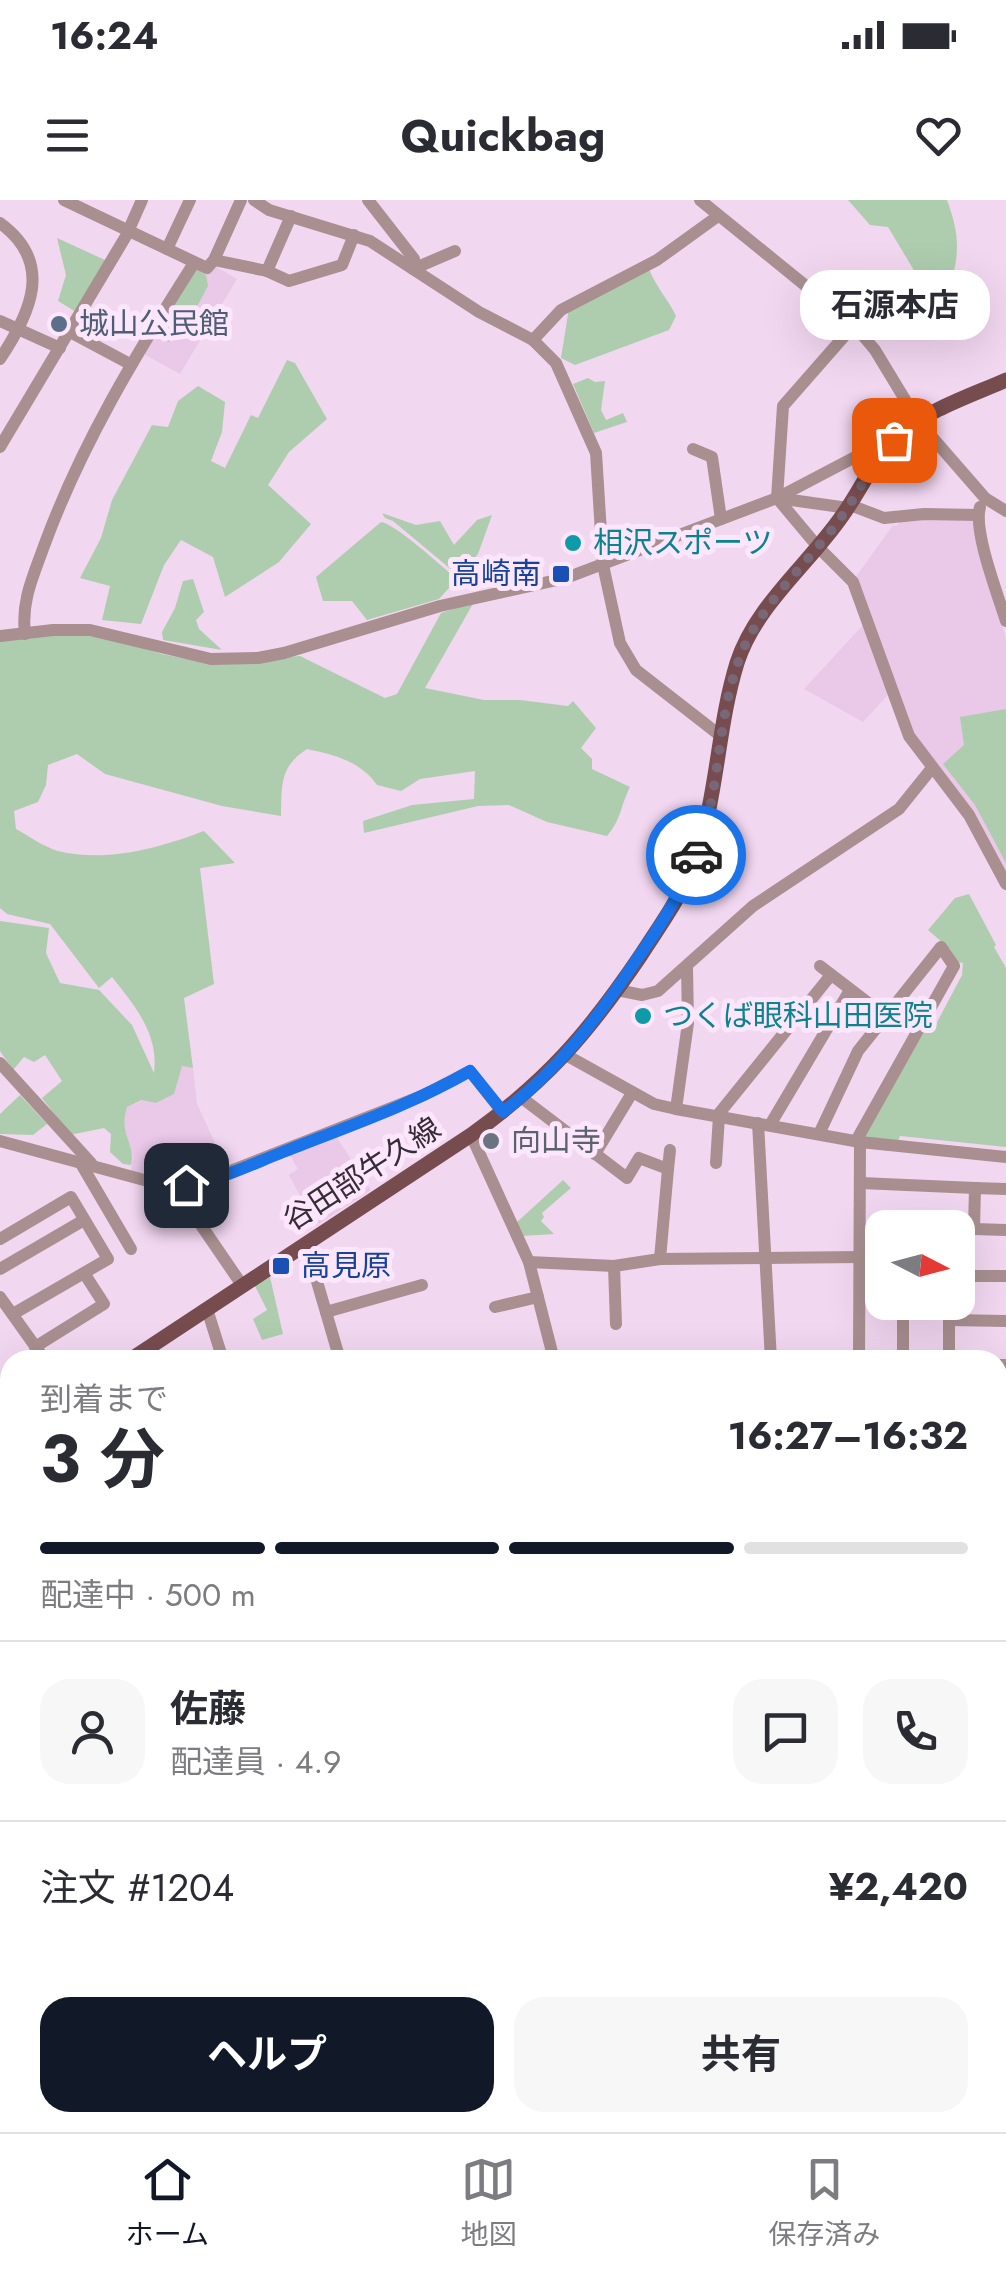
<!DOCTYPE html>
<html lang="ja">
<head>
<meta charset="utf-8">
<style>
  :root { --surface:#fff; --page:#f7f7f7; --text:#2b2b33; --muted:#7c7c81; --line:#e1e1e2; --accent:#111827 }
  body { margin:0; font-family:Jost,"Noto Sans JP",sans-serif; background:var(--page); color:var(--text); height:100vh; display:flex; flex-direction:column; font-size:38px; white-space:nowrap }
  * { box-sizing:border-box; margin:0 }
  p { font-size:32px; color:var(--muted) }
  .icon { flex:none; width:55px; height:55px; fill:none; stroke:currentColor; stroke-width:2; stroke-linecap:round; stroke-linejoin:round }
  .map { position:relative; flex:1; overflow:hidden }
  .panel { position:absolute; left:0px; top:1150px; width:1008px; height:782px; display:flex; flex-direction:column; background:var(--surface); border-radius:30px 30px 0 0; box-shadow:0 10px 40px #0002 }
  .panel>* { flex:none }
  .needle { width:65px; rotate:96deg }
  .buttons { position:absolute; left:865px; top:1010px; display:grid; gap:20px }
  .buttons a { display:grid; place-items:center; width:110px; height:110px; border-radius:20px; background:var(--surface); box-shadow:0 10px 40px #0002; font-size:50px }
  .pin { position:absolute; display:grid; place-items:center; width:85px; height:85px; color:#fff; margin:-42px; border-radius:20px; box-shadow:0 5px 15px #0006 }
  .courier { position:absolute; display:grid; place-items:center; width:100px; height:100px; margin:-50px; border:8px solid #1a73e8; border-radius:50%; background:#fff; color:#222; box-shadow:0 2px 12px #0007 }
  .bubble { position:absolute; height:70px; border-radius:30px; background:var(--surface); box-shadow:0 10px 40px #0002; font-size:32px; font-weight:700; line-height:70px; text-align:center }
  .headline em { font-style:normal; font-weight:700 }
  .headline div { display:flex; flex-direction:column-reverse }
  .headline { display:flex; align-items:center; justify-content:space-between; height:170px; padding:0 40px }
  h1 { font-size:65px; font-weight:700; line-height:75px }
  .bar { display:grid; grid-template-columns:repeat(4,1fr); gap:15px 10px; align-content:center; height:120px; padding:0 40px }
  .bar i { height:12px; border-radius:8px; background:var(--line) }
  .bar .current { background:var(--accent) }
  .bar p { grid-column:span 4 }
  .line { display:flex; align-items:center; gap:25px; padding:0 40px; border-top:2px solid var(--line) }
  .line div { flex:1 }
  .round { display:grid; place-items:center; flex:none; width:105px; height:105px; border-radius:30px; background:var(--page) }
  .cta { display:flex; gap:20px; margin-top:auto; padding:20px 40px }
  .cta a { flex:1; height:115px; border-radius:30px; background:var(--accent); color:#fff; font-size:40px; font-weight:700; line-height:115px; text-align:center }
  .cta a+a { background:var(--page); color:var(--text) }
  .status { display:flex; justify-content:space-between; align-items:center; height:70px; padding:0 50px; background:var(--surface); direction:ltr }
  .status svg { height:28px; fill:currentColor }
  header { display:flex; justify-content:space-between; align-items:center; height:130px; padding:0 40px; background:var(--surface); font-size:45px; font-weight:700 }
  .tabs { display:flex; justify-content:space-around; align-items:center; height:140px; border-top:2px solid var(--line); background:var(--surface); font-size:28px; color:var(--muted) }
  .tabs a { display:grid; justify-items:center; gap:5px }
  .tabs .current { color:var(--accent) }
  .map>svg:first-child { display:block }
</style>
</head>
<body>
<div class="status"><b>16:24</b><svg viewBox="0 0 49 12"><path d="M0 12V9h3v3zM5 12V6h3v6zM10 12V3h3v9zM15 12V0h3v12zM26 1h20v11H26zM47 4h2v5h-2z"/></svg></div>
<header><svg class="icon" aria-label="menu" viewBox="0 0 24 24"><path d="M4 6h16M4 12h16M4 18h16"/></svg>Quickbag<svg class="icon" aria-label="heart" viewBox="0 0 24 24"><path d="M12 20l-8-8c-3-5 5-10 8-4 3-6 11-1 8 4z"/></svg></header>
<div class="map">
<svg width="1006" height="1932" viewBox="0 0 1006 1932">
  <rect width="100%" height="100%" fill="#f2d7f1"/>
  <g fill="#e9c8e8">
    <path d="M215,66l22,13 -57,95 -40,-22 55,-84 11,7z"/>
    <path d="M974,319l32,120v237l-95,-143 -17,-45 -31,34 -59,-33 61,-66 -10,-45 38,-53 4,1 5,-6z"/>
    <path d="M182,866l11,2 4,36 30,65 -26,11 -32,3 -39,-9 3,-17 -11,-34 5,-16 13,-5z"/>
    <path d="M335,935l36,55 -55,36 -27,-51 9,-6 -10,-17z"/>
    <path d="M1006,1544v220l-8,5v-220z"/>
    <path d="M567,1922l57,10h-367l-7,-9z"/>
  </g>
  <g fill="#aecdae">
    <path d="M848,0h99c13,36 13,53 2,90l-19,7 -42,-70 -18,-2z"/>
    <path d="M57,38l48,22 -29,52 -18,-11 8,-26z"/>
    <path d="M195,68l11,7 2,11 -24,45 -7,-4 -8,15 -16,-10z"/>
    <path d="M649,69c7,18 19,30 27,47l-7,14 -94,35 -14,-7 8,-50z"/>
    <path d="M287,160l8,3 32,56 -38,33 -21,33 43,39 -32,38 -54,35 -12,-40 -32,-17 -17,25 -23,59 -39,-4 8,-34 -30,-8 21,-40 11,-38 40,-75 16,2 10,-26 20,-15 27,16 -3,30 -11,29 14,7 26,-53 7,3z"/>
    <path d="M588,178l7,4 10,-1 -4,29 5,10 17,-7 4,9 -33,11 -21,-49z"/>
    <path d="M382,313l34,12 24,-4 14,24 23,-25 15,-5 -14,39 -19,22 -66,-55 -8,-3z"/>
    <path d="M381,322c15,2 60,44 76,57l-18,20 -72,21 -15,-19h-29l-7,-24z"/>
    <path d="M193,379l11,33 -8,8 3,9 23,21 -59,-10 -1,-8 13,-24 8,-27z"/>
    <path d="M474,402l-49,86 59,12h36l48,6 5,-5 23,27 -15,20 11,11v10l38,18c-9,18 -9,33 -23,49l-60,-14 -38,-17 -31,1 -114,27 -1,-12 49,-16 62,-6 1,-28 -55,8 -19,12 -24,-6c-17,-24 -42,-30 -70,-36 -28,18 -25,37 -26,67l-59,-10 -117,-32 -28,-20 -29,11 -2,20 -8,17 -24,9 2,18c13,7 28,18 42,22 49,12 101,-3 146,-20l31,32 -35,5 14,116 -30,14 9,70 -11,-2 -8,28 -18,9 -14,-3 -15,7c-9,29 9,35 4,58l-8,-1 -13,-12 1,-18 -7,-6 -34,7 -28,-37 20,-17 -17,-26 -11,7 -10,-5 -11,13 -13,-19v-130l49,7 -3,25 14,30 39,7 33,35 22,48c5,-39 -19,-67 -42,-96l-13,11 -49,-64 -43,-10 -7,-6v-268l45,-5 60,1 57,18 45,9 93,-7 85,42 12,-4 44,-81z"/>
    <path d="M1006,509v154l-31,-58 -32,-41 21,-19 -4,-28z"/>
    <path d="M969,694l27,51 -2,2 12,21v179l-106,-11 -2,6 -36,-3 63,-109 9,-2 28,-53 1,-12 -7,-1 -6,-13 -22,-19 27,-32z"/>
    <path d="M20,895l27,29 -14,11 -33,-1v-20z"/>
    <path d="M563,980l8,8 -29,25 2,4 -3,4 13,13 -32,2 -6,-13z"/>
    <path d="M270,1077l13,57 -21,6 -9,-21 14,-9 -12,-24z"/>
  </g>
  <g fill="none" stroke-linecap="round" stroke-linejoin="round">
    <path stroke="#86b4d6" stroke-width="2.5" d="M998,1432l8,-1"/>
    <g stroke="#a98f90" stroke-width="12">
      <path d="M64,0l143,68 7,-8 27,-60"/>
      <path d="M254,0l15,10 101,31 109,71 54,28 23,23 40,90 7,112 17,78 16,27 86,67"/>
      <path d="M368,0l46,59 -1,10 42,-18"/>
      <path d="M700,0l154,125 21,25 43,71 67,77 21,13"/>
      <path d="M0,23c55,40 30,91 0,136"/>
      <path d="M167,49l23,-49"/>
      <path d="M214,60l53,11 22,10 53,-16 12,-30"/>
      <path d="M267,71l24,-55"/>
      <path d="M0,121l60,27"/>
      <path d="M854,125l-71,81 -6,92 41,49 35,35 56,154 60,79 37,69"/>
      <path d="M70,132l60,32"/>
      <path d="M533,140l28,-30 96,-50 61,-44"/>
      <path d="M0,247l126,-211 16,-36"/>
      <path d="M693,249l19,8 9,62"/>
      <path d="M777,298l71,10"/>
      <path d="M850,305l34,13 40,-4 54,1"/>
      <path d="M980,307c-7,24 18,88 26,114"/>
      <path d="M25,434c-4,-33 8,-57 19,-88 37,-101 92,-192 150,-283"/>
      <path d="M0,436l53,-6h37l121,29 47,-1 26,-5 156,-47 126,-28 211,-80 101,-53 12,-2"/>
      <path d="M820,766l47,36"/>
      <path d="M617,790l25,5 16,-4 95,-85 146,-97 33,-41"/>
      <path d="M566,855l88,49 22,5 184,33 146,15"/>
      <path d="M0,863l91,100"/>
      <path d="M522,898l105,80 12,-20 29,11 -8,90"/>
      <path d="M676,909l12,-86 -1,-55"/>
      <path d="M717,916l114,-141"/>
      <path d="M758,923l13,237"/>
      <path d="M770,925l80,-135"/>
      <path d="M819,934l39,-83 83,-104 13,19 -98,175"/>
      <path d="M471,935l58,127 25,98"/>
      <path d="M0,941l170,46 30,-4 224,-88 46,-24 33,42"/>
      <path d="M595,954l37,-61"/>
      <path d="M80,962l51,87"/>
      <path d="M716,963l3,-47"/>
      <path d="M668,969l2,-19"/>
      <path d="M861,983l114,5"/>
      <path d="M175,987l67,98"/>
      <path d="M1006,989l-31,-1 -1,41 32,1"/>
      <path d="M860,1033h22"/>
      <path d="M0,1039l71,-42 37,62 -95,55"/>
      <path d="M306,1044l34,116"/>
      <path d="M529,1062l85,4 46,-7 200,-2"/>
      <path d="M614,1066l2,58"/>
      <path d="M0,1069l84,-49"/>
      <path d="M958,1076h48"/>
      <path d="M0,1097l45,63"/>
      <path d="M495,1107l43,-10"/>
      <path d="M207,1109l16,51"/>
      <path d="M326,1112l96,-27"/>
      <path d="M949,1120l57,1"/>
      <path d="M35,1147l69,-43 -20,-31"/>
      <path d="M859,1160l1,-218"/>
      <path d="M903,1160v-58"/>
      <path d="M949,1160v-58"/>
      <path d="M998,1165h8"/>
      <path d="M998,1214h8"/>
      <path d="M0,1219l10,17"/>
      <path d="M1001,1255l2,24"/>
      <path d="M0,1456l10,-7"/>
      <path d="M0,1585l10,-6"/>
      <path d="M0,1668l10,-6"/>
      <path d="M0,1727l10,-6"/>
      <path d="M215,1922l5,10"/>
    </g>
    <g stroke="#774c4f" stroke-width="15">
      <path d="M130,1160l341,-225c76,-54 118,-103 170,-180 18,-28 37,-54 50,-85 27,-66 25,-139 46,-207 18,-57 72,-99 105,-147 19,-26 32,-59 57,-81 30,-26 71,-39 107,-55"/>
      <path d="M0,1246l10,-6"/>
      <path d="M0,1845l10,1"/>
      <path d="M604,1922l51,10"/>
    </g>
  </g>
  <g fill="none" stroke-linecap="round" stroke-linejoin="round">
    <path stroke="#786877" stroke-width="10" stroke-dasharray="0 18" d="M696,655c25,-62 20,-133 43,-195 19,-53 65,-93 98,-137 20,-27 34,-58 57,-83"/>
    <path stroke="#1a73e8" stroke-width="12" d="M186,985c33,-4 66,-21 97,-33 63,-25 128,-47 187,-81l33,41c55,-42 94,-93 132,-150 24,-34 46,-68 61,-107"/>
  </g>
  <circle fill="#5c6f8a" stroke="#fce6fb" stroke-width="4" cx="59" cy="124" r="10"/>
  <g fill="#0f9aa8" stroke="#fce6fb" stroke-width="4">
    <circle cx="573" cy="343" r="10"/>
    <circle cx="643" cy="816" r="10"/>
  </g>
  <g fill="#1a4fb4" stroke="#fce6fb" stroke-width="4">
    <rect x="551" y="364" width="20" height="20" rx="5"/>
    <rect x="271" y="1056" width="20" height="20" rx="5"/>
  </g>
  <circle fill="#6b7280" stroke="#fce6fb" stroke-width="4" cx="491" cy="941" r="10"/>
  <g text-anchor="middle" stroke-width="10" stroke-linejoin="round" paint-order="stroke">
    <g font-size="30" fill="#4e5e75" stroke="#fce6fb" text-anchor="start">
      <text x="79" y="134">城山公民館</text>
    </g>
    <g font-size="30" fill="#0d838f" stroke="#fce6fb" text-anchor="start">
      <text x="593" y="353">相沢スポーツ</text>
      <text x="663" y="826">つくば眼科山田医院</text>
    </g>
    <g font-size="30" fill="#164399" stroke="#fce6fb" text-anchor="end">
      <text x="541" y="384">高崎南</text>
      <text x="301" y="1076" text-anchor="start">高見原</text>
    </g>
    <g font-size="30" fill="#5b616d" stroke="#fce6fb" text-anchor="start">
      <text x="511" y="951">向山寺</text>
    </g>
    <g font-size="30" fill="#362c36" stroke="#fce6fb">
      <text transform="translate(362 974) rotate(-33)" y="10">谷田部牛久線</text>
    </g>
  </g>
</svg>
<div class="buttons">
<a><svg class="needle" viewBox="-14 -14 28 28"><path d="M0-13l5 13h-10z" fill="#e53935"/><path d="M0 13l5-13h-10z" fill="#7c7c81"/></svg></a>
</div>
<div class="pin" style="left:894px;top:240px;background:#ea580c"><svg class="icon" aria-label="bag" viewBox="0 0 24 24"><path d="M5 8h14l-1 12H6zM9 8a3 3 0 0 1 6 0"/></svg></div>
<div class="pin" style="left:186px;top:985px;background:#1f2937"><svg class="icon" aria-label="home" viewBox="0 0 24 24"><path d="M3 11l9-7 9 7M6 9v11h12V9"/></svg></div>
<div class="courier" style="left:696px;top:655px"><svg class="icon" aria-label="car" viewBox="0 0 24 24"><path d="M5 17H2v-5l4-1 3-4h7l3 4 3 1v5h-3M9 17h6M6 11h13"/><circle cx="7" cy="17" r="2"/><circle cx="17" cy="17" r="2"/></svg></div>
<div class="bubble" style="left:800px;top:70px;width:190px">石源本店</div>
<section class="panel">
<div class="headline"><div><h1>3 分</h1><p>到着まで</p></div><em>16:27–16:32</em></div>
<div class="bar"><i class="current"></i><i class="current"></i><i class="current"></i><i></i><p>配達中 · 500 m</p></div>
<div class="line" style="height:180px"><a class="round"><svg class="icon" aria-label="person" viewBox="0 0 24 24"><circle cx="12" cy="8" r="4"/><path d="M4 21q1-7 8-7t8 7"/></svg></a><div><b>佐藤</b><p>配達員 · 4.9</p></div><a class="round"><svg class="icon" aria-label="chat" viewBox="0 0 24 24"><path d="M4 5h16v11H9l-5 4z"/></svg></a><a class="round"><svg class="icon" aria-label="phone" viewBox="0 0 24 24"><path d="M5 4h4l2 5-3 2q2 4 5 5l2-3 5 2v4C11 20 4 13 5 4z"/></svg></a></div>
<div class="line" style="height:130px"><div>注文 #1204</div><b>¥2,420</b></div>
<div class="cta"><a>ヘルプ</a><a>共有</a></div>
</section>
</div>
<nav class="tabs">
<a class="current"><svg class="icon" aria-label="home" viewBox="0 0 24 24"><path d="M3 11l9-7 9 7M6 9v11h12V9"/></svg>ホーム</a>
<a><svg class="icon" aria-label="map" viewBox="0 0 24 24"><path d="M3 6l6-2 6 2 6-2v14l-6 2-6-2-6 2zM9 4v14M15 6v14"/></svg>地図</a>
<a><svg class="icon" aria-label="saved" viewBox="0 0 24 24"><path d="M7 4h10v16l-5-4-5 4z"/></svg>保存済み</a>
</nav>
</body>
</html>
